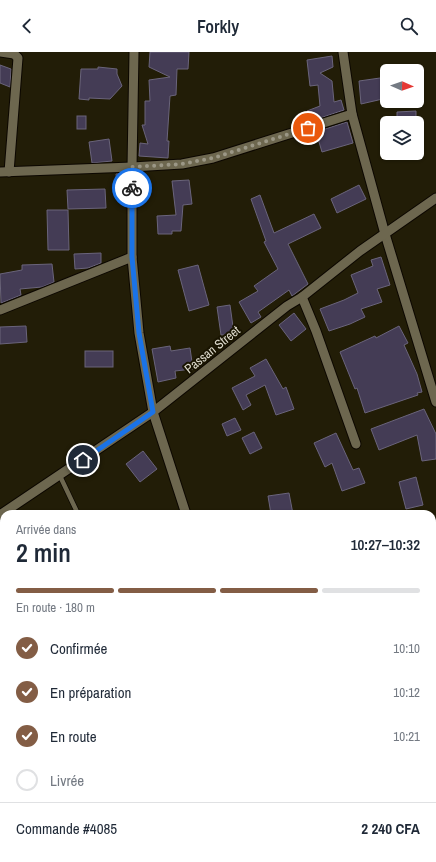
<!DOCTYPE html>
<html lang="fr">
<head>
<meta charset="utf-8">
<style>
  :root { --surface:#fff; --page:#f6f6f7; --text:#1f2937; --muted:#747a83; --line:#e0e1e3; --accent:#835d45 }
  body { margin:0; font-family:"Archivo Narrow",sans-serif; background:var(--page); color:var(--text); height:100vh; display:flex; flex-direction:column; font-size:15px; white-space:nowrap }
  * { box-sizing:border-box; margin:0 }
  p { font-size:13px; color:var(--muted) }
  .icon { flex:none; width:22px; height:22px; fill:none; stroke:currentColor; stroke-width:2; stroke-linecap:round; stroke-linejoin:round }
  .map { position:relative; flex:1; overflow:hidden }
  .sheet { position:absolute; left:0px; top:458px; width:436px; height:352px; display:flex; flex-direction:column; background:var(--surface); border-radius:12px 12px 0 0; box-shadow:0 1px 3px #0004 }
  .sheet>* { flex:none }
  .needle { width:26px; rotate:92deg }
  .buttons { position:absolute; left:380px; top:12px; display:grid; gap:8px }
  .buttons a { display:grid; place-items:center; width:44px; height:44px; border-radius:6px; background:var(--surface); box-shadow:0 1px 3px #0004; font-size:20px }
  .pin { position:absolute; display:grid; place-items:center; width:34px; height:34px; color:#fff; margin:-17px; border:2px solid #fff; border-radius:50%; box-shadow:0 1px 4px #0007 }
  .courier { position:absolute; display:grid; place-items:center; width:40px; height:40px; margin:-20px; border:3px solid #1a73e8; border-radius:50%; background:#fff; color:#222; box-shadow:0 1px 5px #0007 }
  .overview em { font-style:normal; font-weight:600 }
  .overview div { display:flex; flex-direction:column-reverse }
  .overview { display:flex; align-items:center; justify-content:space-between; height:68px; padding:0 16px }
  h1 { font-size:26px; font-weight:600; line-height:30px }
  .bar { display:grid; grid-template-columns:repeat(4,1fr); gap:6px 4px; align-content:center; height:48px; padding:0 16px }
  .bar i { height:5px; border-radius:3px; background:var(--line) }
  .bar .selected { background:var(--accent) }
  .bar p { grid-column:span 4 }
  .line { display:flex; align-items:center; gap:10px; padding:0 16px; border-top:1px solid var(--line) }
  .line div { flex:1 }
  ol { padding:0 16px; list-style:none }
  li { display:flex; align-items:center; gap:12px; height:44px }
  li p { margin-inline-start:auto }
  li .icon { padding:4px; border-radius:50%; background:var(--accent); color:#fff; stroke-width:4 }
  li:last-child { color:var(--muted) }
  li i { width:22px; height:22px; border:2px solid var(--line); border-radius:50% }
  header { display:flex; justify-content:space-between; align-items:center; height:52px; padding:0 16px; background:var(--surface); font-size:18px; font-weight:600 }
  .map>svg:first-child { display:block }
</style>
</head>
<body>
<header><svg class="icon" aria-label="back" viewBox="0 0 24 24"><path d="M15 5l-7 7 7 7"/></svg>Forkly<svg class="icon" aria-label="search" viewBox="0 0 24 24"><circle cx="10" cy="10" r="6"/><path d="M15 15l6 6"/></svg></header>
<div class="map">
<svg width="436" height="810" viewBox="0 0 436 810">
  <rect width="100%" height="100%" fill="#221d07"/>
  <g fill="#443c55" stroke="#6a647b">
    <path d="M150,0h39l-1,17h-11l-1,26 -6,1 -3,45h2l-1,17 -29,-2 1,-13 8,1 -6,-19h3v-24h5l-1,-21 21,-3 -21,-10z"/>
    <path d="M332,4l1,11 -13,6 12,8 2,21 7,-2 3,10 -33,11 -4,-10 13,-5 -2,-21 -8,1 -3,-26z"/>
    <path d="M0,13l11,4 -1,18 -10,-4z"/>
    <path d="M98,15l19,2v5l5,12 -12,13 -21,-1v2l-10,-1 2,-30h17z"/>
    <path d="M387,25v21l-26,6 -2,-23z"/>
    <path d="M416,59v12h-19v-11z"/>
    <rect x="77" y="64" width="9" height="13"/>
    <path d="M347,70l6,21 -31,9 -6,-20z"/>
    <path d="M109,87l3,22 -20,2 -3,-21z"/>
    <path d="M126,121v12h-9l-1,-11z"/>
    <path d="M189,128l3,24 -9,1 -2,26h-9v3h-14l-1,-18 19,-1 -4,-34z"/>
    <path d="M359,133l7,14 -29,14 -6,-14z"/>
    <path d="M105,137l1,19 -38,1 -1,-19z"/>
    <path d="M260,143l14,38 40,-19 7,14 -33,16 20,40 -16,12 -3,-6 -31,22 3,5 -10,6 -12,-21 19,-11 -4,-5 24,-17 -14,-27 2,-1 -15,-42z"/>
    <path d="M47,158h21l1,40h-21z"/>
    <path d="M101,201v10l-13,5 -13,1 -1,-15z"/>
    <path d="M381,205l9,28 -13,4 5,13 -21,7 4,8 -15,7 -21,7 -9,-22 24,-9 14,-7 -7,-18 22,-9 -2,-6z"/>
    <path d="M52,212l2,18 -12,5 -22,2 1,6 -20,8 -1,-29 22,-4v-5z"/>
    <path d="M198,213l11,40 -20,6 -11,-41z"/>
    <path d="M230,253l4,29 -13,1 -4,-28z"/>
    <path d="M294,261l12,16 -15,12 -12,-16z"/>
    <path d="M26,274l1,16 -27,2v-17z"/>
    <path d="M399,274l9,17 -4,2 13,29 5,18 -5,1 1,2 -53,18 -8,-25 -2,1 -15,-37 35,-16 1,2z"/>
    <path d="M170,294l1,5 19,-3 3,21 -18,2 1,7 -18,4 -6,-33z"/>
    <rect x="85" y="299" width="28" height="16"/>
    <path d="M266,307l17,30 3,-2 8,22 -18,6 -11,-30 -19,10 5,10 -8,5 -11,-22 23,-12 -5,-8z"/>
    <path d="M424,357l12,25v25l-14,2 -5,-26 -38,15 -8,-21z"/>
    <path d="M235,366l6,12 -14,6 -5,-12z"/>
    <path d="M254,380l8,16 -12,6 -8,-16z"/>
    <path d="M336,381l17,37 6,-2 6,15 -23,8 -10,-28 -7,4 -11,-24z"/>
    <path d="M143,399l14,18 -17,13 -14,-18z"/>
    <path d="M416,425l7,28 -17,4 -7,-27z"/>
    <path d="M289,441l4,21h-22l-3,-18z"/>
  </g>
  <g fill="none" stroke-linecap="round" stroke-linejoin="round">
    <g stroke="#0c0700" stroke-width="6">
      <path id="lane" d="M60,424l18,38"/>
    </g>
    <g stroke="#0c0700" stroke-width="11">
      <g id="street">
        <path d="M0,0l14,2 4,4 -9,114"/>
        <path d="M134,0l-2,115v90l7,76 14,79 33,102"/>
        <path d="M343,0l9,62 33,120 51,168"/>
        <path d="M0,120l132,-5 50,-3 31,-6 139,-44"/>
        <path d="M302,245l14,34 40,113"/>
        <path d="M0,258l132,-53"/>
        <path d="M0,463l153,-103 134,-106 15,-9 58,-46 76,-53"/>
        <path d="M432,478l4,-1"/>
        <path d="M432,669l4,-1"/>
        <path d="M0,730l4,-1"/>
        <path d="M130,806v4"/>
        <path d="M281,806l1,4"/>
      </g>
    </g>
    <use href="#lane" stroke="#6d674f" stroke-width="4.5"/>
    <use href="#street" stroke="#6d674f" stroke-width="9"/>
  </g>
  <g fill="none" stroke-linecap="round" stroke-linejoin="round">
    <path stroke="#9b9786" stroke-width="4" stroke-dasharray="0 7.2" d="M132,136v-21l50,-3 31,-6 95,-30"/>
    <path stroke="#1a73e8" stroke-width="5" d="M83,408l70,-48 -14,-79 -7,-76v-69"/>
  </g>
  <g text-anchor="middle" stroke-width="4" stroke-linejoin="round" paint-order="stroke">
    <g font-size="13" fill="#dcd9cb" stroke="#191401">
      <text transform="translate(212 297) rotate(-39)" y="5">Passan Street</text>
    </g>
  </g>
</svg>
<div class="buttons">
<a><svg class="needle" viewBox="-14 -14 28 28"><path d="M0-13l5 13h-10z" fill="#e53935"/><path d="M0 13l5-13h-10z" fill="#747a83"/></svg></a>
<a><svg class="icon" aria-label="layers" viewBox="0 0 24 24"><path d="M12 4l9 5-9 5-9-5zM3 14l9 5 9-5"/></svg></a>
</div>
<div class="pin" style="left:308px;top:76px;background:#ea580c"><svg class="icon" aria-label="bag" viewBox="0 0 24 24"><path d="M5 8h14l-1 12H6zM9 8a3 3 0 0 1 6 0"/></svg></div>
<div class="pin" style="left:83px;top:408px;background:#1f2937"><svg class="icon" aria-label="home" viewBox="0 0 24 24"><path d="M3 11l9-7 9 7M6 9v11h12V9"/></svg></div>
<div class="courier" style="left:132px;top:136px"><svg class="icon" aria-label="bike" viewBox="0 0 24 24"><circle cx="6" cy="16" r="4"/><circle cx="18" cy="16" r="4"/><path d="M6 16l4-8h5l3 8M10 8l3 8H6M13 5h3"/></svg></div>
<section class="sheet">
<div class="overview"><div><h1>2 min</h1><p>Arrivée dans</p></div><em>10:27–10:32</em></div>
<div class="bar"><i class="selected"></i><i class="selected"></i><i class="selected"></i><i></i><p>En route · 180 m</p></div>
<ol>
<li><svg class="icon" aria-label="check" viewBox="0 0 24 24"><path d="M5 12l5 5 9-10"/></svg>Confirmée<p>10:10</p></li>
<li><svg class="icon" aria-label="check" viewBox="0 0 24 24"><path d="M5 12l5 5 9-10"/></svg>En préparation<p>10:12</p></li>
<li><svg class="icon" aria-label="check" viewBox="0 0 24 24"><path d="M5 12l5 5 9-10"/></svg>En route<p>10:21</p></li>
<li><i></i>Livrée</li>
</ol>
<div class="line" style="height:52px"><div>Commande #4085</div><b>2 240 CFA</b></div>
</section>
</div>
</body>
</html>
